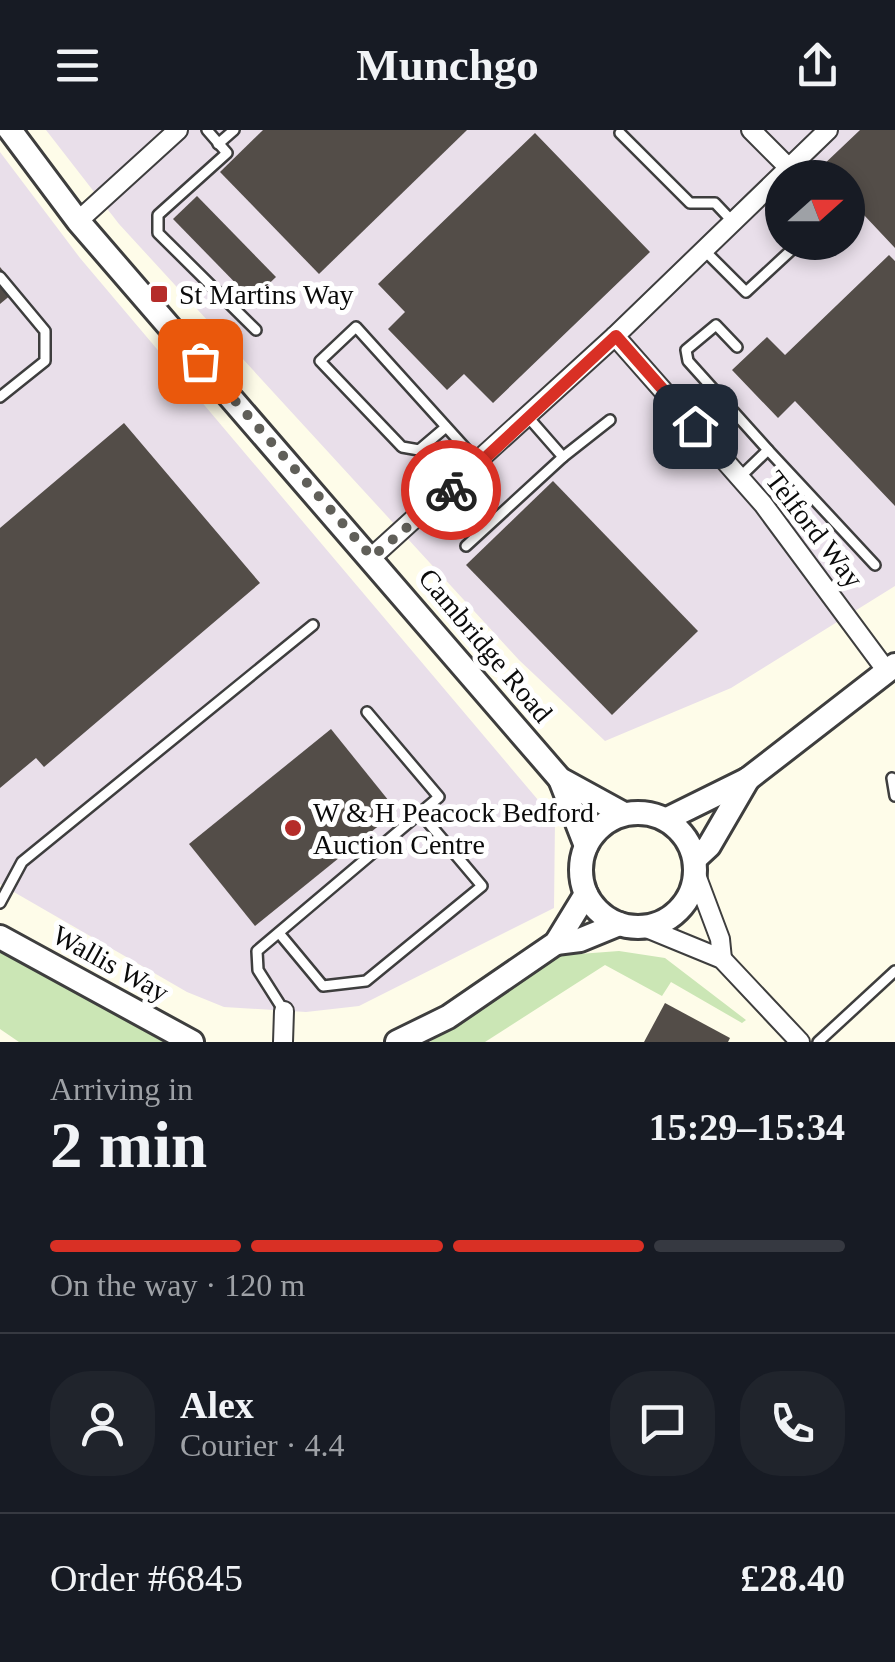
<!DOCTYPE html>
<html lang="en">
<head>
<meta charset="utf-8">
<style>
  :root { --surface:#171b24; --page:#20242c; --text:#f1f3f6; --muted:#9ea1a6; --line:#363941; --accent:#d93025 }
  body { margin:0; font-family:"Times New Roman",serif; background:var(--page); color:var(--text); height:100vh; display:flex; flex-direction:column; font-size:38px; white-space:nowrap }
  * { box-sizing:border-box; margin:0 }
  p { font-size:32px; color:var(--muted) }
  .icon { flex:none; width:55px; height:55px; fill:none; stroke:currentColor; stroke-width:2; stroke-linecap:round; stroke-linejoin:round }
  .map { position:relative; height:912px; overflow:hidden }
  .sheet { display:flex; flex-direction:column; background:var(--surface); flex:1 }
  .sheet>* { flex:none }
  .needle { width:65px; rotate:69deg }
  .buttons { position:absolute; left:765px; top:30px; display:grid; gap:20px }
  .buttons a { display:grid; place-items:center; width:100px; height:100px; border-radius:50%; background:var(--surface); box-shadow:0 5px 15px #0003; font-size:50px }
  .pin { position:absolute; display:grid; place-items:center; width:85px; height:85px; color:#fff; margin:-42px; border-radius:20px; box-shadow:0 5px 15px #0006 }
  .courier { position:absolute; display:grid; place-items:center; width:100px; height:100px; margin:-50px; border:8px solid #d93025; border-radius:50%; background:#fff; color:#222; box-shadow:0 2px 12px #0007 }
  .overview em { font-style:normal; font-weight:800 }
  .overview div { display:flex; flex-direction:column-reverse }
  .overview { display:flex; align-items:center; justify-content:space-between; height:170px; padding:0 50px }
  h1 { font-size:65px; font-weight:800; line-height:75px }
  .bar { display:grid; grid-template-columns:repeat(4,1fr); gap:15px 10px; align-content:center; height:120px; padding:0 50px }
  .bar i { height:12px; border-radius:8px; background:var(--line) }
  .bar .active { background:var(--accent) }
  .bar p { grid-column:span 4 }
  .line { display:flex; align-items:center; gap:25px; padding:0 50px; border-top:2px solid var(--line) }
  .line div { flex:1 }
  .round { display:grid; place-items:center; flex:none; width:105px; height:105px; border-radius:40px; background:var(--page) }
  header { display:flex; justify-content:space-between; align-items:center; height:130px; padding:0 50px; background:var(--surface); font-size:45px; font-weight:800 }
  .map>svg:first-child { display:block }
</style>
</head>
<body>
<header><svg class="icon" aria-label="menu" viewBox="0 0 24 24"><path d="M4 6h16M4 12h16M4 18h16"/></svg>Munchgo<svg class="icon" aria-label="share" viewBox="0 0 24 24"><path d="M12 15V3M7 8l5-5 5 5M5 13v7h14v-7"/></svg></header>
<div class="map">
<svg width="895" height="912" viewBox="0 0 895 912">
  <rect width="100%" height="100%" fill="#fefce9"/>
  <g fill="#e9dfea" fill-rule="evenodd">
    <path d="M46,0h849v456l-164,102 -126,53 -86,-81 -400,-436zM782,48h66v64h-66z"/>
    <path d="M0,22l80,106 475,562 -1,88 -195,98 -53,6 -82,-5 -37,-15 -187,-108z"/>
  </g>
  <g fill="#cbe6b5">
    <path d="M574,819l5,5 40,-3 46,7 81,62 -4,3 -71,-41 -9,14 -57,-31 -120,77h-55l107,-77z"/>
    <path d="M0,820l164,92h-145l-19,-13z"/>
  </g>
  <g fill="#534d48">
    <path d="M263,0h204l-148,144 -99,-102z"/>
    <path d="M860,0h35v118l-47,-50v-20h-20l-8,-10z"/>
    <path d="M535,3l115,119 -157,151 -29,-29 -17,16 -59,-61 17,-17 -27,-28z"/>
    <path d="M197,66l79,81 -24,23 -79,-81z"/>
    <path d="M889,125l6,6v245l-100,-105 -17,17 -46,-48 35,-33 18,18z"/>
    <path d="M0,137l18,22 -18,15z"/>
    <path d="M124,293l136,160 -216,184 -8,-9 -36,30v-260z"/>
    <path d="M553,351l145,150 -86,84 -146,-150z"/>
    <path d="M331,599l66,82 -142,115 -66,-82z"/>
    <path d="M665,873l65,35 -2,4h-84z"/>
  </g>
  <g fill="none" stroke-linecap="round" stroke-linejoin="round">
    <g stroke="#3e3e3e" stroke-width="14">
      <g id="service">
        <path d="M207,0l20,23 -69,62v18l98,97"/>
        <path d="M620,3l70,70h25l18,19"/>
        <path d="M218,14l16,-14"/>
        <path d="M704,120l42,42 54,-50"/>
        <path d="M0,147l45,54v30l-45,36"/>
        <path d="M737,217l-21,-22 -30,25 2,11 80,89 -28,27"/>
        <path d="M528,287l35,40 47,-37"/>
        <path d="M446,297l-27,23 -17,-3 -82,-86 36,-34 121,134"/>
        <path d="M768,320l107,115"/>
        <path d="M466,416l97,-89"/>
        <path d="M892,648l3,18"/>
        <path d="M0,773l22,-41 291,-237"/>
        <path d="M279,803l44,53 43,-5 116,-95 -60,-71"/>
        <path d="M284,881l-26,-41 -1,-19 182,-154 -72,-85"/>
        <path d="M818,912l77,-71"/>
      </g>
    </g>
    <g stroke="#3e3e3e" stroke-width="22">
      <g id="minor">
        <path d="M751,0l38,38"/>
        <path d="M78,91l100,-91"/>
        <path d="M615,206l148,168 123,166"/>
        <path d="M372,427l243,-221 213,-206"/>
        <path d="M696,745l24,64 2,20"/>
        <path d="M644,797l78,32 78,83"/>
        <path d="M283,912l1,-31"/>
      </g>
    </g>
    <g stroke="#3e3e3e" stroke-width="28">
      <g id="tertiary">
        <path d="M10,0l68,91 482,558 62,34"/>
        <path d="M560,649l26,67"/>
        <circle cx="638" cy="740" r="57"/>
        <path d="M667,689l81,-40 147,-114"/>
        <path d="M695,729l14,-13 39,-67"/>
        <path d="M0,807l192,105"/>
        <path d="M556,813l24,-3 39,-16"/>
        <path d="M397,912l51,-25 108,-74 30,-49"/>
      </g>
    </g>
    <use href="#service" stroke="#fff" stroke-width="9"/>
    <use href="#minor" stroke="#fff" stroke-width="18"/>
    <use href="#tertiary" stroke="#fff" stroke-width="22"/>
  </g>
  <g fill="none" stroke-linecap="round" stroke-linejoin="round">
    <path stroke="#605f59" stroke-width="10" stroke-dasharray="0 18" d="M200,231l172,196 79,-67"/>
    <path stroke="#d93025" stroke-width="12" d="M451,360l165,-154 79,90"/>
  </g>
  <g fill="#b52c29" stroke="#fff" stroke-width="4">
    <rect x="149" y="154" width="20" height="20" rx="5"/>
    <circle cx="293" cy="698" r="10"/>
  </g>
  <g text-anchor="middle" stroke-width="10" stroke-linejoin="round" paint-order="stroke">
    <g font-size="28" fill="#0b0b0b" stroke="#fff" text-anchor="start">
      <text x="179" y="174">St Martins Way</text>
      <text x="313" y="692">W &amp; H Peacock Bedford<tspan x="313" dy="32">Auction Centre</tspan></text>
    </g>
    <g font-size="28" fill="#0b0b0b" stroke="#fff">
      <text transform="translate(815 399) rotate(52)" y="10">Telford Way</text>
      <text transform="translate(486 515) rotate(50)" y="10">Cambridge Road</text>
      <text transform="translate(111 833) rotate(29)" y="10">Wallis Way</text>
    </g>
  </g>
</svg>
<div class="buttons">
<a><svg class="needle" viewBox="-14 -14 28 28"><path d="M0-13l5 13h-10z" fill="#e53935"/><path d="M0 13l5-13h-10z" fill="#9ea1a6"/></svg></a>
</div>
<div class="pin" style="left:200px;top:231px;background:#ea580c"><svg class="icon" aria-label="bag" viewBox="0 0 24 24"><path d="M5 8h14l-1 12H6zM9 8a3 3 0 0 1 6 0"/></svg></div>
<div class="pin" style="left:695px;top:296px;background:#1f2937"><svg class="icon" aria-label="home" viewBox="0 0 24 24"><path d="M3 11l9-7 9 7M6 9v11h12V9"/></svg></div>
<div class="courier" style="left:451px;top:360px"><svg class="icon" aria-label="bike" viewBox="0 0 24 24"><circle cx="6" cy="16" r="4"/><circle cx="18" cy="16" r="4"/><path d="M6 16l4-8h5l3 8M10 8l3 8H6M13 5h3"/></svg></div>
</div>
<section class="sheet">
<div class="overview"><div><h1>2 min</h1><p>Arriving in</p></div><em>15:29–15:34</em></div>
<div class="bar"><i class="active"></i><i class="active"></i><i class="active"></i><i></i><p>On the way · 120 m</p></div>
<div class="line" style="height:180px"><a class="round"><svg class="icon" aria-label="person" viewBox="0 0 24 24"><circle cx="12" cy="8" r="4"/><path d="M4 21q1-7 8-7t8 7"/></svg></a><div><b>Alex</b><p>Courier · 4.4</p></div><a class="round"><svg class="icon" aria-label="chat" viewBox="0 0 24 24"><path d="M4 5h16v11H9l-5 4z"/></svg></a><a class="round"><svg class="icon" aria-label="phone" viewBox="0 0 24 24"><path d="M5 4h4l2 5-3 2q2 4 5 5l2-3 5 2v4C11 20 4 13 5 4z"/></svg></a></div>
<div class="line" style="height:130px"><div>Order #6845</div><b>£28.40</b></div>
</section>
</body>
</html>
